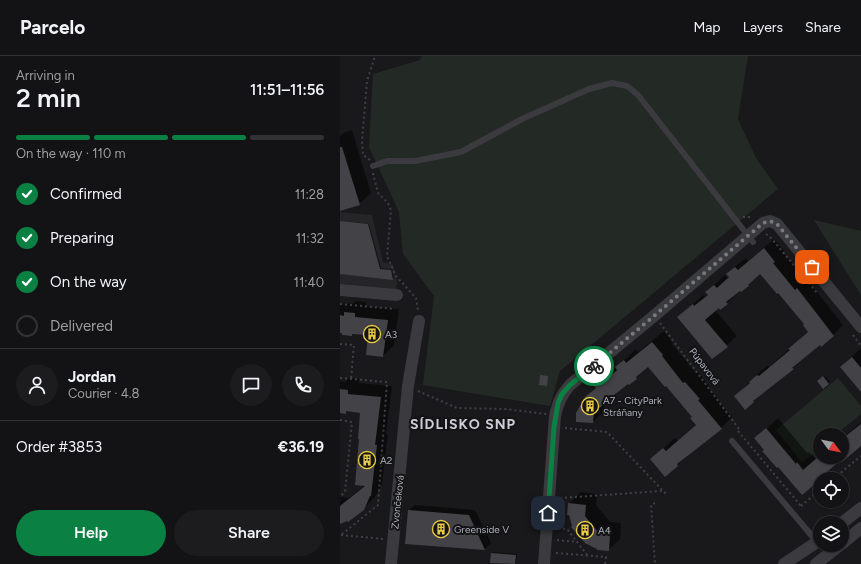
<!DOCTYPE html>
<html lang="en">
<head>
<meta charset="utf-8">
<style>
  :root { --surface:#131214; --page:#1c1b1d; --text:#f1f3f6; --muted:#9d9ea0; --line:#323234; --accent:#0b8043 }
  body { margin:0; font-family:Figtree,sans-serif; background:var(--page); color:var(--text); height:100vh; display:flex; flex-direction:column; font-size:15px; white-space:nowrap }
  * { box-sizing:border-box; margin:0 }
  p { font-size:13px; color:var(--muted) }
  .icon { flex:none; width:22px; height:22px; fill:none; stroke:currentColor; stroke-width:2; stroke-linecap:round; stroke-linejoin:round }
  .map { position:relative; flex:1; overflow:hidden }
  .side { display:flex; flex-direction:column; background:var(--surface); width:340px }
  .side>* { flex:none }
  .needle { width:26px; rotate:122deg }
  .fabs { position:absolute; left:473px; top:372px; display:grid; gap:8px }
  .fabs a { display:grid; place-items:center; width:36px; height:36px; border-radius:50%; background:var(--surface); box-shadow:0 1px 3px #0004,0 0 0 1px var(--line); font-size:20px }
  .pin { position:absolute; display:grid; place-items:center; width:34px; height:34px; color:#fff; margin:-17px; border-radius:8px; box-shadow:0 2px 6px #0006 }
  .courier { position:absolute; display:grid; place-items:center; width:40px; height:40px; margin:-20px; border:3px solid #0b8043; border-radius:50%; background:#fff; color:#222; box-shadow:0 1px 5px #0007 }
  .summary em { font-style:normal; font-weight:600 }
  .summary div { display:flex; flex-direction:column-reverse }
  .summary { display:flex; align-items:center; justify-content:space-between; height:68px; padding:0 16px }
  h1 { font-size:26px; font-weight:600; line-height:30px }
  .bar { display:grid; grid-template-columns:repeat(4,1fr); gap:6px 4px; align-content:center; height:48px; padding:0 16px }
  .bar i { height:5px; border-radius:3px; background:var(--line) }
  .bar .on { background:var(--accent) }
  .bar p { grid-column:span 4 }
  .line { display:flex; align-items:center; gap:10px; padding:0 16px; border-top:1px solid var(--line) }
  .line div { flex:1 }
  .round { display:grid; place-items:center; flex:none; width:42px; height:42px; border-radius:21px; background:var(--page) }
  ol { padding:0 16px; list-style:none }
  li { display:flex; align-items:center; gap:12px; height:44px }
  li p { margin-inline-start:auto }
  li .icon { padding:4px; border-radius:50%; background:var(--accent); color:#fff; stroke-width:4 }
  li:last-child { color:var(--muted) }
  li i { width:22px; height:22px; border:2px solid var(--line); border-radius:50% }
  .action { display:flex; gap:8px; margin-top:auto; padding:8px 16px }
  .action a { flex:1; height:46px; border-radius:24px; background:var(--accent); color:#fff; font-size:16px; font-weight:600; line-height:46px; text-align:center }
  .action a+a { background:var(--page); color:var(--text) }
  header { display:flex; align-items:center; gap:24px; box-sizing:border-box; height:56px; padding:0 20px; background:var(--surface); border-bottom:1px solid var(--line) }
  header strong { font-size:19px }
  nav { display:flex; gap:22px; margin-inline-start:auto; font-size:14px }
  main { display:flex; flex:1; min-height:0 }
  .map>svg:first-child { display:block }
</style>
</head>
<body>
<header>
<strong>Parcelo</strong>
<nav><a>Map</a><a>Layers</a><a>Share</a></nav>
</header>
<main>
<section class="side">
<div class="summary"><div><h1>2 min</h1><p>Arriving in</p></div><em>11:51–11:56</em></div>
<div class="bar"><i class="on"></i><i class="on"></i><i class="on"></i><i></i><p>On the way · 110 m</p></div>
<ol>
<li><svg class="icon" aria-label="check" viewBox="0 0 24 24"><path d="M5 12l5 5 9-10"/></svg>Confirmed<p>11:28</p></li>
<li><svg class="icon" aria-label="check" viewBox="0 0 24 24"><path d="M5 12l5 5 9-10"/></svg>Preparing<p>11:32</p></li>
<li><svg class="icon" aria-label="check" viewBox="0 0 24 24"><path d="M5 12l5 5 9-10"/></svg>On the way<p>11:40</p></li>
<li><i></i>Delivered</li>
</ol>
<div class="line" style="height:72px"><a class="round"><svg class="icon" aria-label="person" viewBox="0 0 24 24"><circle cx="12" cy="8" r="4"/><path d="M4 21q1-7 8-7t8 7"/></svg></a><div><b>Jordan</b><p>Courier · 4.8</p></div><a class="round"><svg class="icon" aria-label="chat" viewBox="0 0 24 24"><path d="M4 5h16v11H9l-5 4z"/></svg></a><a class="round"><svg class="icon" aria-label="phone" viewBox="0 0 24 24"><path d="M5 4h4l2 5-3 2q2 4 5 5l2-3 5 2v4C11 20 4 13 5 4z"/></svg></a></div>
<div class="line" style="height:52px"><div>Order #3853</div><b>€36.19</b></div>
<div class="action"><a>Help</a><a>Share</a></div>
</section>
<div class="map">
<svg width="521" height="508" viewBox="0 0 521 508">
  <rect width="100%" height="100%" fill="#19181a"/>
  <path fill="#252427" d="M0,156l32,3 11,47 10,2 4,19 -1,6 -56,-5z"/>
  <g fill="#232a25">
    <path d="M82,0h326l-10,63 18,39 22,31 -218,182 -10,35 -127,-21 11,-89 -31,-42 -4,-42 -30,-65 4,-73 47,-14z"/>
    <path d="M474,164l47,11v64z"/>
    <path d="M498,322l23,28v8l-26,21h-15v13l-18,14 -26,-32z"/>
  </g>
  <g fill="#0007">
    <path d="M12,74l19,63 -12,11 -19,6v-74l3,-3z"/>
    <path d="M0,165l29,3 12,44 11,1 2,9 -1,1 -53,-6z"/>
    <path d="M434,183l10,12 -1,1 23,28 1,-1 36,46 -10,10 -13,9 -27,24 -31,25 -9,8 -18,-5 25,-24 8,-7 1,2 40,-36 -4,-7 -45,-51 -33,30 -12,7 22,26 -25,22 -33,-41 24,-22 2,2 3,-3 -2,-2 19,-17 2,3 2,-2 -1,-2 10,-10 8,-6 2,3z"/>
    <path d="M16,245l10,1v4l33,3 -5,36 -11,11 -14,-22 -29,-2v-29l13,1z"/>
    <path d="M324,275l9,12 -1,1 23,28 2,-1 13,16 -1,1 23,29 -11,11 -32,26 -12,11 -25,-6 23,-21 3,3 19,-17 -4,-7 -27,-32 -18,-19 -12,12 -8,4 -20,20h-3l-1,9 -11,11 -7,-25 10,-10 -1,-2 11,-11 8,-7 1,2 21,-20 2,3z"/>
    <path d="M521,292v43l-20,-24z"/>
    <path d="M485,320l5,6 -7,6 -5,-7z"/>
    <path d="M9,322l10,1v4l33,3 -6,48h2l-6,50 -7,13 -12,12 -16,11 -7,3v-26l9,1 16,-13 -4,-73 -16,-2 -5,2v-31l5,1z"/>
    <path d="M438,362l29,35 2,-1 6,7 5,-4v2h22v-18l19,-17v23l-22,18 -1,-1 -36,32 -46,-56z"/>
    <path d="M241,436l16,2 -1,11 14,17 11,1 -1,16 -12,11 -39,-46z"/>
    <path d="M75,449l60,5 16,33 -6,6 -79,-6 3,-33z"/>
    <path d="M153,496l24,2 -1,9 -3,1 -21,-2z"/>
  </g>
  <g fill="#434347">
    <path d="M0,91h2l18,58 -20,6z"/>
    <path d="M0,165l28,3 12,45 11,1 2,10 -53,-6z"/>
    <path d="M424,192l11,14 -2,1 22,27 2,-2 37,48 -13,11 -1,-2 -28,23 2,1 -41,32 1,1 -9,8 -11,-14 16,-13 -1,-1 8,-7 2,1 31,-26 -2,-1 20,-17 -5,-7 1,-1 -26,-31 -1,1 -17,-20 -12,11 1,1 -8,6 -1,-1 -14,11 2,2 -8,6 -1,-2 -14,12 23,27 -16,12 -35,-42 16,-13 1,2 14,-11 -3,-3 9,-7 3,3 12,-11 -3,-3 9,-7 3,3z"/>
    <path d="M4,256l11,1v4l33,3 -5,37 -17,-2 2,-20 -16,-1v2l-10,-1v-2h-2v-18l4,1z"/>
    <path d="M312,286l11,13 -1,1 21,27 2,-1 15,17 -2,1 24,29 -45,35 1,2 -13,11 -15,-18 13,-11 3,3 30,-26 -6,-7 2,-1 -26,-31 -1,1 -17,-20 -12,10 1,2 -8,6 -1,-1 -14,11 1,2 -7,6 -1,-1 -13,10 -1,11 -17,-1v-9l9,-16 11,-9 -3,-3 9,-7 3,3 12,-11 -2,-3 9,-7 2,3z"/>
    <path d="M512,301l9,11v24l-21,-25z"/>
    <path d="M200,319l8,1 -1,10 -8,-1z"/>
    <path d="M483,320l6,8 -6,5 -6,-8z"/>
    <path d="M0,333l8,1v4l33,3 -6,48h2l-6,51h-1l-6,14 -16,12 -1,-1 -7,3v-18l25,-20 -10,-1 4,-46h-1l2,-26 -14,-2v3l-6,-1z"/>
    <path d="M521,368v22l-19,16v-3l-28,24 1,1 -13,11 -24,-28 -1,1 -15,-17 2,-1 -10,-12 12,-10 30,36 1,-2 6,8 15,-13h24v-18z"/>
    <path d="M228,447l18,2 -1,11 14,17 11,1 -1,17 -12,-1v-1l-10,-5h-1l-15,-17 1,-1 -3,-11h-2z"/>
    <path d="M68,454l61,5 16,35 -80,-6z"/>
    <path d="M151,497l25,2 -1,9 -25,-1z"/>
  </g>
  <g fill="none" stroke-linecap="round" stroke-linejoin="round">
    <g stroke="#404046" stroke-width="2" stroke-dasharray="2 3" stroke-linecap="butt">
      <path d="M30,104l-7,-5 -1,-14 5,-60 8,-25"/>
      <path d="M33,117l5,20 10,10 3,7 -4,46 9,20 20,22 2,13"/>
      <path d="M403,161h10"/>
      <path d="M426,178l5,4 47,56"/>
      <path d="M0,248l55,5"/>
      <path d="M320,267l79,106"/>
      <path d="M513,279l8,11"/>
      <path d="M0,288l14,1 -3,34"/>
      <path d="M0,322l47,4 -9,123 -37,30"/>
      <path d="M78,335l39,17 48,1 41,5"/>
      <path d="M0,364l12,2 -7,70 -5,5"/>
      <path d="M225,372l42,4 59,62"/>
      <path d="M398,375l63,75"/>
      <path d="M493,423l28,-23"/>
      <path d="M220,442l102,-7"/>
      <path d="M315,447l-4,2 4,59"/>
      <path d="M461,450l19,-16"/>
      <path d="M218,472l9,1 21,27"/>
      <path d="M1,479l42,4"/>
      <path d="M217,484l21,2"/>
      <path d="M216,497l50,4 -1,7"/>
    </g>
    <g stroke="#3a3a3f" stroke-width="6">
      <path d="M33,110l14,-5h28l46,-9 61,-33 67,-30 23,-6 15,3 11,9 115,147"/>
      <path d="M392,385l85,101"/>
    </g>
    <g stroke="#3a3a3f" stroke-width="12">
      <path d="M0,234l57,5"/>
      <path d="M502,467l19,-15"/>
      <path d="M502,488l19,-16"/>
      <path d="M51,508l17,-178 11,-65"/>
      <path d="M204,508l11,-148c3,-13 6,-21 15,-31l84,-69 109,-93 7,-2 7,3 84,103"/>
      <path d="M444,508l36,-24"/>
      <path d="M476,508l24,-19"/>
    </g>
  </g>
  <g fill="none" stroke-linecap="round" stroke-linejoin="round">
    <path stroke="#787a81" stroke-width="4" stroke-dasharray="0 7.2" d="M254,310l60,-50 109,-93 7,-2 7,3 35,43"/>
    <path stroke="#0b8043" stroke-width="5" d="M208,457l6,-86 4,-24 4,-9 8,-9 24,-19"/>
  </g>
  <defs>
    <g id="building-ring" transform="scale(0.9)"><circle r="9.5" fill="#141315" stroke="#e8ca43" stroke-width="1.5"/><path d="M-4-6H4V6H1V3H-1V6H-4ZM-2.5-4.3h1.7v1.8h-1.7ZM.8-4.3h1.7v1.8H.8ZM-2.5-1h1.7V.8h-1.7ZM.8-1h1.7V.8H.8Z" fill="#e8ca43"/></g>
  </defs>
  <g fill-rule="evenodd">
    <use href="#building-ring" x="32" y="278"/>
    <use href="#building-ring" x="250" y="350"/>
    <use href="#building-ring" x="27" y="404"/>
    <use href="#building-ring" x="101" y="473"/>
    <use href="#building-ring" x="245" y="474"/>
  </g>
  <g text-anchor="middle" stroke-width="4" stroke-linejoin="round" paint-order="stroke">
    <g font-size="10" fill="#abaeb9" stroke="#141315" text-anchor="start">
      <text x="45" y="282">A3</text>
      <text x="263" y="348">A7 - CityPark<tspan x="263" dy="12">Stráňany</tspan></text>
      <text x="40" y="408">A2</text>
      <text x="114" y="477">Greenside V</text>
      <text x="258" y="478">A4</text>
    </g>
    <g font-size="10" fill="#abaeb9" stroke="#141315">
      <text transform="translate(365 310) rotate(53)" y="4">Púpavová</text>
      <text transform="translate(57 446) rotate(-84)" y="4">Zvončeková</text>
    </g>
    <g font-size="14" font-weight="bold" letter-spacing="1" fill="#cccdd6" stroke="#141315">
      <text x="123" y="373">SÍDLISKO SNP</text>
    </g>
  </g>
</svg>
<div class="fabs">
<a><svg class="needle" viewBox="-14 -14 28 28"><path d="M0-13l5 13h-10z" fill="#e53935"/><path d="M0 13l5-13h-10z" fill="#9d9ea0"/></svg></a>
<a><svg class="icon" aria-label="locate" viewBox="0 0 24 24"><circle cx="12" cy="12" r="6"/><path d="M12 2v4M12 18v4M2 12h4M18 12h4"/></svg></a>
<a><svg class="icon" aria-label="layers" viewBox="0 0 24 24"><path d="M12 4l9 5-9 5-9-5zM3 14l9 5 9-5"/></svg></a>
</div>
<div class="pin" style="left:472px;top:211px;background:#ea580c"><svg class="icon" aria-label="bag" viewBox="0 0 24 24"><path d="M5 8h14l-1 12H6zM9 8a3 3 0 0 1 6 0"/></svg></div>
<div class="pin" style="left:208px;top:457px;background:#1f2937"><svg class="icon" aria-label="home" viewBox="0 0 24 24"><path d="M3 11l9-7 9 7M6 9v11h12V9"/></svg></div>
<div class="courier" style="left:254px;top:310px"><svg class="icon" aria-label="bike" viewBox="0 0 24 24"><circle cx="6" cy="16" r="4"/><circle cx="18" cy="16" r="4"/><path d="M6 16l4-8h5l3 8M10 8l3 8H6M13 5h3"/></svg></div>
</div>
</main>
</body>
</html>
